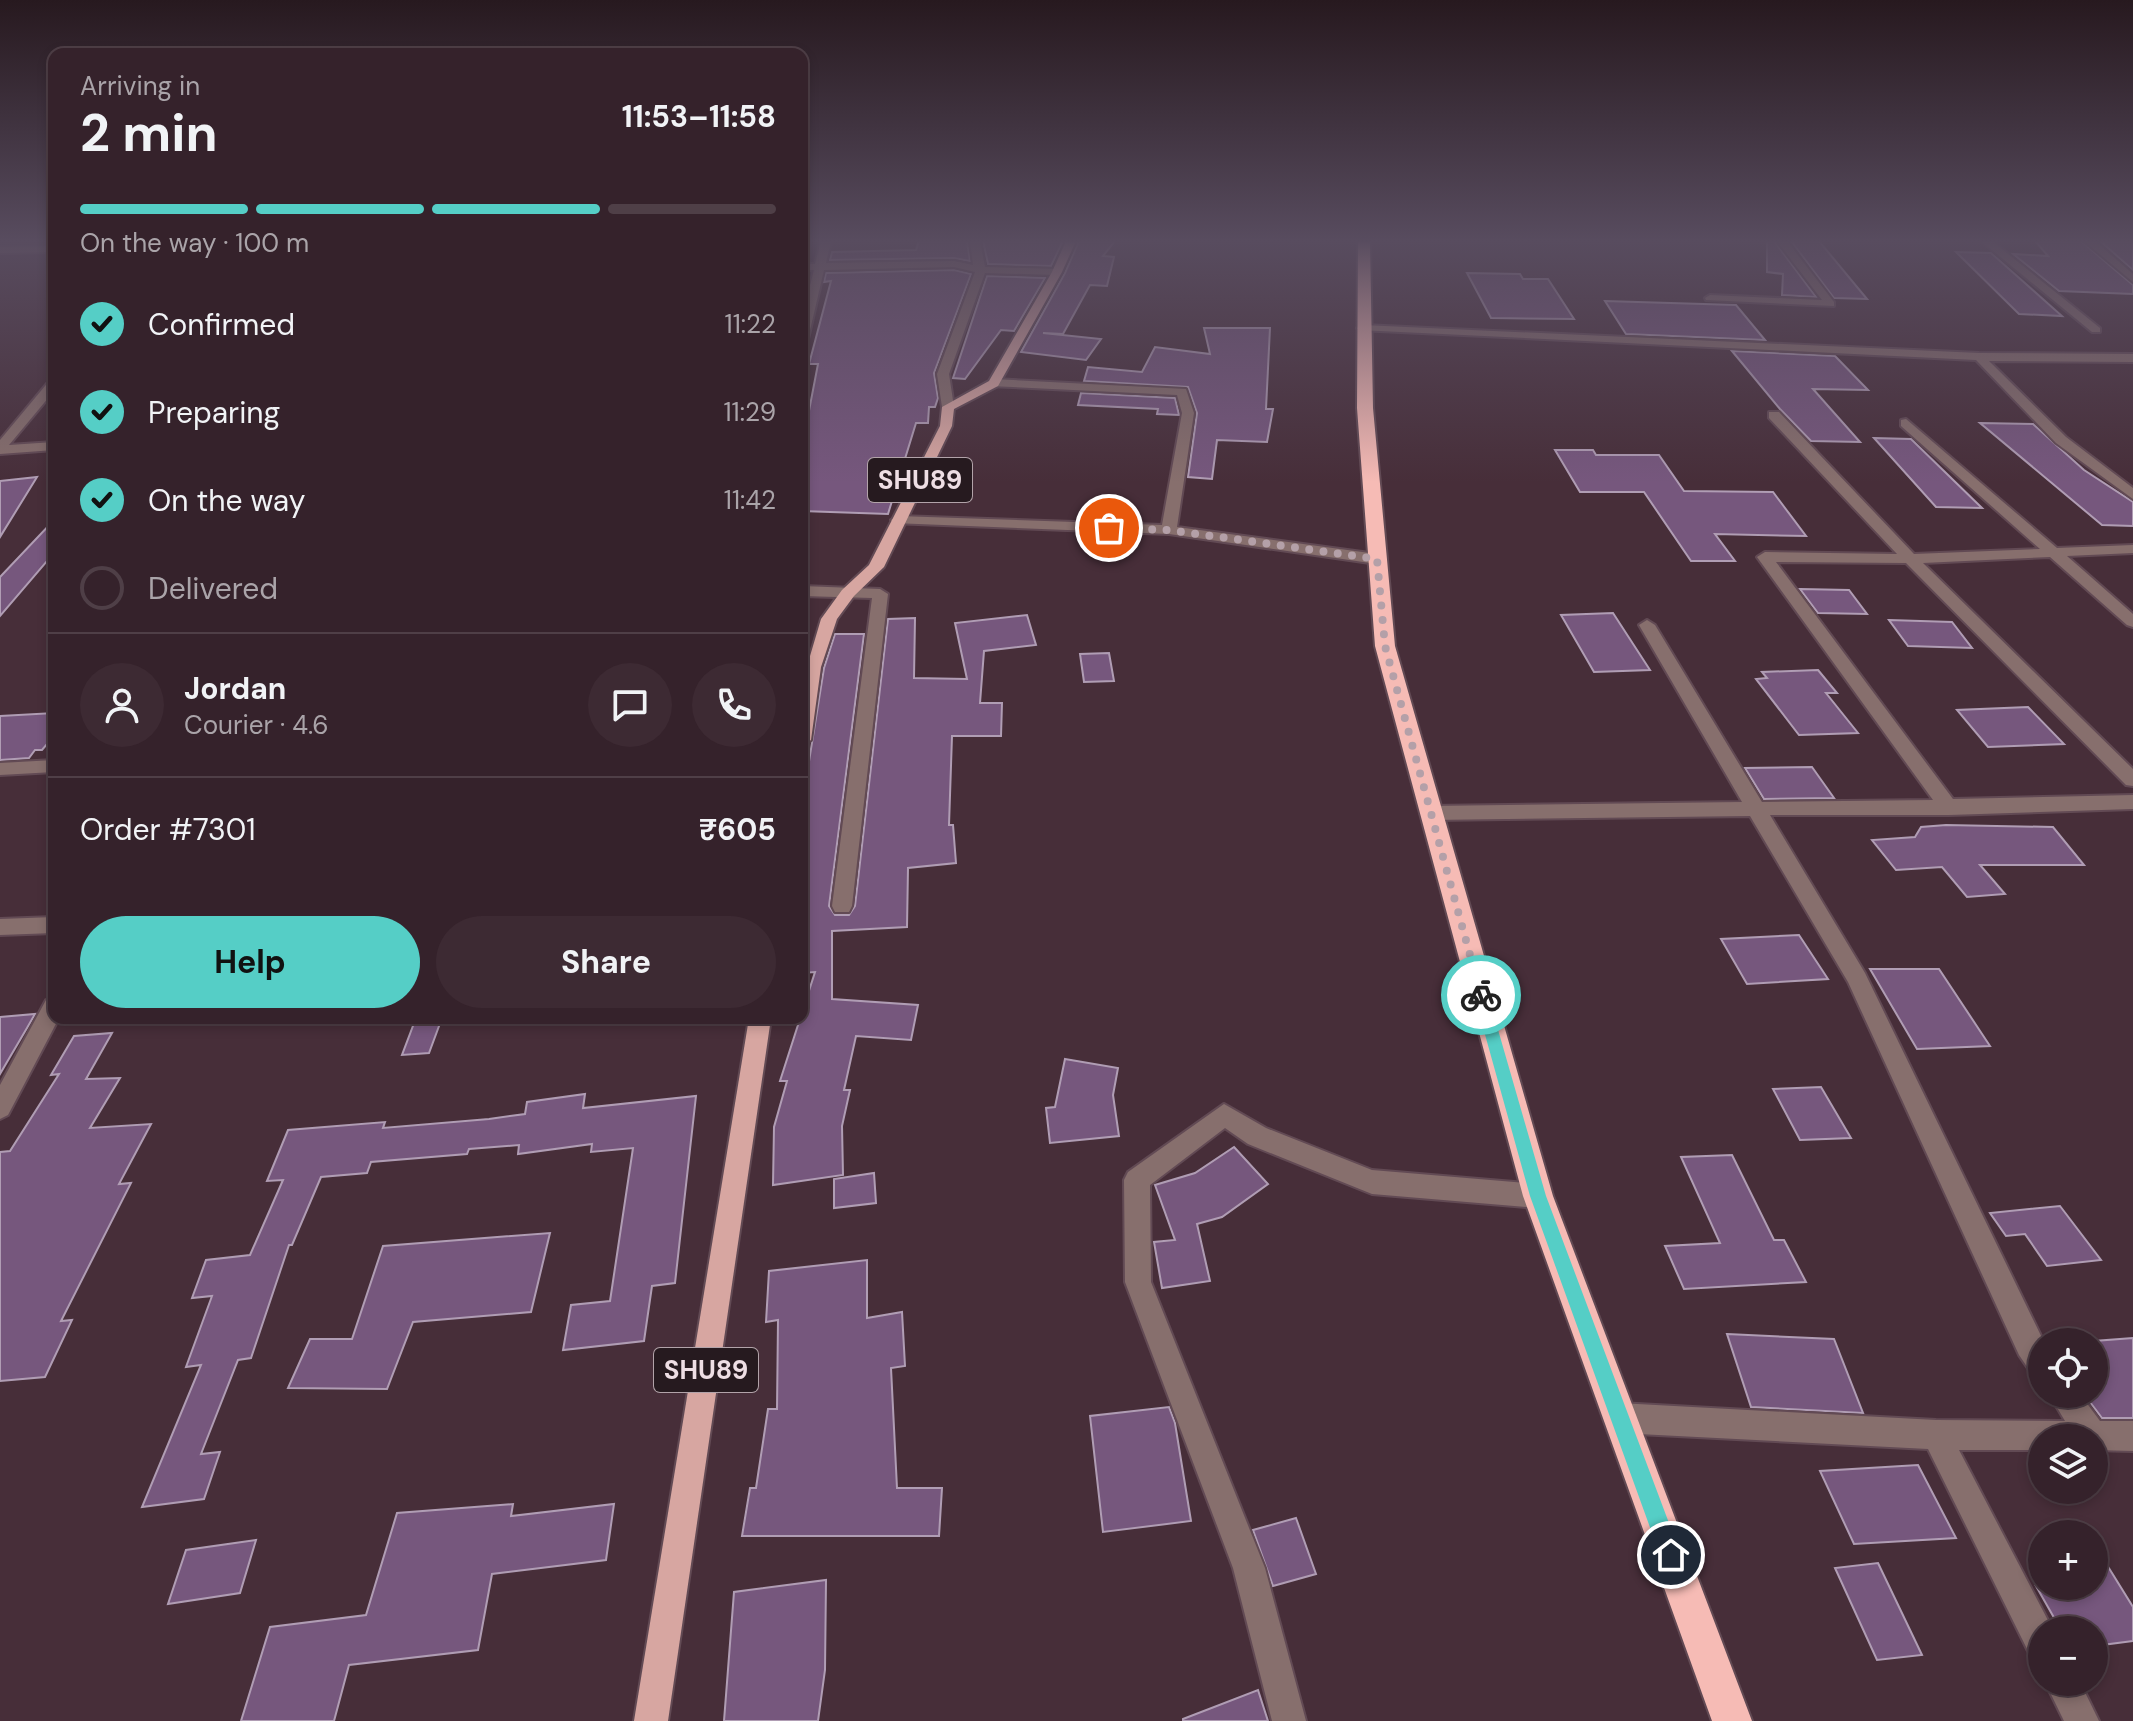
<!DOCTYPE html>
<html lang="en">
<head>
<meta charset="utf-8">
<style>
  :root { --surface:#35222b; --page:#3d2a33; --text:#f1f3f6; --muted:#aaa4a9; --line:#4f3f47; --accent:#55cec6 }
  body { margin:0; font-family:"DM Sans",sans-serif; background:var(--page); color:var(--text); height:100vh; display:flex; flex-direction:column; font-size:30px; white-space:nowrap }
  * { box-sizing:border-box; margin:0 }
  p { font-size:26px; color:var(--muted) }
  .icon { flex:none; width:44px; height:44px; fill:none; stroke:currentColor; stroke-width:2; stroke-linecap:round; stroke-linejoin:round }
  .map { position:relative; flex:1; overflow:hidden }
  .sheet { position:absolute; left:48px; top:48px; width:760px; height:976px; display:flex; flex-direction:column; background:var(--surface); border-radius:16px; box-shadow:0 4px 12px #0003,0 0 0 2px var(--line) }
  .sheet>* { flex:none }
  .buttons { position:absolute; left:2028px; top:1328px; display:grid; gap:16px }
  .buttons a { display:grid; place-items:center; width:80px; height:80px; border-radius:50%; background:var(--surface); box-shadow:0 4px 12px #0003,0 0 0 2px var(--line); font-size:40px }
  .pin { position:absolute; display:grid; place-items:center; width:68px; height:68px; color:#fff; margin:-34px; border:4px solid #fff; border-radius:50%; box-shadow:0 2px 8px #0007 }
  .courier { position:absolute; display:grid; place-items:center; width:80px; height:80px; margin:-40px; border:6px solid #55cec6; border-radius:50%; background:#fff; color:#222; box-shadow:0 2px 10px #0007 }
  .headline em { font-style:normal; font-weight:700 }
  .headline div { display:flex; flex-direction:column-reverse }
  .headline { display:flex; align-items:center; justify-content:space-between; height:136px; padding:0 32px }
  h1 { font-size:52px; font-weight:700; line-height:60px }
  .bar { display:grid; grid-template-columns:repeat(4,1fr); gap:12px 8px; align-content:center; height:96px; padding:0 32px }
  .bar i { height:10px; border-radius:6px; background:var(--line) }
  .bar .selected { background:var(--accent) }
  .bar p { grid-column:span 4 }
  .line { display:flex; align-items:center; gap:20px; padding:0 32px; border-top:2px solid var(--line) }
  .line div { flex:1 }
  .round { display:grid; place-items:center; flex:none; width:84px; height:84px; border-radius:42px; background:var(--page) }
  ol { padding:0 32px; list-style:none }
  li { display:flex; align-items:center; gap:24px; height:88px }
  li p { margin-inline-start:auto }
  li .icon { padding:8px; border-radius:50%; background:var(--accent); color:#111; stroke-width:4 }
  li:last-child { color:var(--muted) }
  li i { width:44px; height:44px; border:4px solid var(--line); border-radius:50% }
  .action { display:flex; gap:16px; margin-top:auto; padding:16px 32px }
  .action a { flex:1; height:92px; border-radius:48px; background:var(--accent); color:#111; font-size:32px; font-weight:700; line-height:92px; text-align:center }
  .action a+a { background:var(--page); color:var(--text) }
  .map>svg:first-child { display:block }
</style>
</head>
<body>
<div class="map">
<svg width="2133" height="1721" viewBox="0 0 2133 1721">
  <rect width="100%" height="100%" fill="#472e39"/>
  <g fill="#76577d" stroke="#b09db4" stroke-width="2">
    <path d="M919,241h48l3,20 -16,-3 -124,2 2,-8 84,-2z"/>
    <path d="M983,241h80l-12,25 -63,-2z"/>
    <path d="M1079,241h36l-12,15 11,1 -7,29 -17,-1 -27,49 -20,-1 58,6 -15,21 -65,-8 44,-79z"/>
    <path d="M1767,241h7l42,56 -34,-2 1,-21 -16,-2z"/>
    <path d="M1791,241h28l48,58 -33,-1z"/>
    <path d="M2035,241h46l52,44v9l-74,-3 -46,-37 35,2z"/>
    <path d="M2100,241h33v29z"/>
    <path d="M1956,252l35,1 71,63 -43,-2z"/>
    <path d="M954,270l17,4 -37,99 4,25 -3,9h-6l-1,16h-12l-28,91 -86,-3v-95h6l10,-52h-9l22,-83 -7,1 2,-9z"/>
    <path d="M1467,273l53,1 3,5h25l26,40 -83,-1z"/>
    <path d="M987,276l58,2 -31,53 -13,-1 -36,49 -12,-1z"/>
    <path d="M1605,301l131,4 29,35 -139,-6z"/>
    <path d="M1204,328h66l-4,81h7l-6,33 -50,-2 -5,39 -24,-2 9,-64 -9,-26 -104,-6 4,-14 54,5 13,-25 55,7z"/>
    <path d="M1732,351l103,5 33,34 -55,-1 47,53 -49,-1 -31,-32z"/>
    <path d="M1081,393l94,5 4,17 -22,-1 1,-5 -80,-4z"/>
    <path d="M1980,423l53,1 51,46 49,32v24l-31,-1z"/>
    <path d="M1874,438l37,1 71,69 -46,-1z"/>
    <path d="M1555,450h38l3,5h63l25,36 89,1 33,44 -91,-2 20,27h-44l-47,-69h-64z"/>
    <path d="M37,477l-37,60v-56z"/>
    <path d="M54,520v33l-54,63v-39z"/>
    <path d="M1800,589l49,1 18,24 -49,-1z"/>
    <path d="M1613,613l37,57 -56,2 -33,-57z"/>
    <path d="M1027,615l9,30 -52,6 -4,52h22l-1,33h-49l-3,89h4l3,38 -48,5 -1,59 -75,4v68l86,6 -7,35 -55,-4 -12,54h6l-8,36 1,49 -70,10 1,-58 13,-46h-7l35,-109 -13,1v-168l22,-137 11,-34h29l-35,272 6,9h14l6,-9 33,-287 27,-1 -1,60 53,1 -12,-56z"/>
    <path d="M1889,620l63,2 20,26 -64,-2z"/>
    <path d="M1109,653l5,28 -30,1 -4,-28z"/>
    <path d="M1818,670l19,23h-11l32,40 -59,2 -43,-56 11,-1 -5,-6z"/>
    <path d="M2028,707l36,37 -76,3 -31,-37z"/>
    <path d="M54,713v23l-12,14h-7l-6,8 -29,2v-44z"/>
    <path d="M1812,767l22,31 -70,1 -19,-31z"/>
    <path d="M1946,825l107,2 31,38h-104l25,29 -38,3 -25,-30 -46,3 -24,-30 43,-3 6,-10z"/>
    <path d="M1799,935l29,44 -81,5 -26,-45z"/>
    <path d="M1870,969h69l51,77 -73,3z"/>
    <path d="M35,1014l-8,14 -27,46v-57z"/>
    <path d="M416,1018h26l-13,35 -27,2z"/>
    <path d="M112,1033l-26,46 34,-1 -30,50 61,-4 -32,60 12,-1 -70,138 11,-1 -27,57 -45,4v-229l10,-1 49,-77 -8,1 23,-39z"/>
    <path d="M1065,1059l53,9 -5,27 6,41 -69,7 -4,-35 9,-1z"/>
    <path d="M1821,1087l30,51 -51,2 -27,-51z"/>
    <path d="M585,1094l-2,14 113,-12 -21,187 -23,3 -8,55 -81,9 8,-45 39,-4 23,-153 -42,4 1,-8 -74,10 1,-9 -50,4 -2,5 -96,8 -4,11 -46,4 -29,68h-3l-38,113 -13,2 -37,94 19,-2 -16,47 -62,8 59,-142 -15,2 26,-71 -20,2 14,-38 44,-5 33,-75 -16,1 21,-51 97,-8 -2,6 106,-9 36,-5 2,-12z"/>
    <path d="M1234,1147l34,37 -46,33 -25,7 13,57 -48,7 -8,-46 21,-2 -20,-55 40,-12z"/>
    <path d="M1732,1155l42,85h10l22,42 -122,7 -19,-43 55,-3 -39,-86z"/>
    <path d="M874,1173l2,30 -42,5v-29z"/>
    <path d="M2060,1206l41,54 -54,6 -22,-32 -19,2 -16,-23z"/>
    <path d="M550,1233l-19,79 -118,10 -26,67 -99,-1 22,-49h42l31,-93z"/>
    <path d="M867,1260v58l35,-6 3,54 -14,2 6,120h45l-3,48h-197l8,-48h6l12,-79h9l1,-89 -12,2 3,-51z"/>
    <path d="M1727,1334l107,5 29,74 -112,-6z"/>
    <path d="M2133,1338v80h-31l-18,-24h10v-53z"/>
    <path d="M1169,1407l6,16 16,98 -88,11 -13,-116z"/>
    <path d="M1918,1465l38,73 -102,6 -34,-73z"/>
    <path d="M513,1504l-2,12 103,-12 -8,56 -114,14 -14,76 -129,15 -15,56h-93l29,-94 96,-12 31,-102z"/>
    <path d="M1296,1518l20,56 -43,12 -20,-56z"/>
    <path d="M256,1540l-16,53 -72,11 18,-54z"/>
    <path d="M2094,1544l39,63v34l-39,5v-16h-33l-25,-44h58z"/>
    <path d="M1878,1563l44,92 -45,5 -42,-92z"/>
    <path d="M826,1580l-1,90 -7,51h-94l10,-129z"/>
    <path d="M1258,1690l10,31h-85v-2z"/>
  </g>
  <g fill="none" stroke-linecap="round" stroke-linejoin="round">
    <g stroke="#624a54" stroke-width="4">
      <g id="minor">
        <path d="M821,241h10l-5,22 128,-2 19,4 -3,-24h10l5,26 72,2 5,3 -5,3 -72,-2 -36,101 5,33 -6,4 -6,-4 -5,-33 38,-102 -21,-5 -130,3 -16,69 -6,3v-26l12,-46h-12v-6h13z"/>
        <path d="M1777,241h10l47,61v4l-128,-6 -1,-2 5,-3 112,5z"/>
        <path d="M1981,241h11l108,87v4h-8z"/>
        <path d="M2084,241h11l38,33v8z"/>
        <path d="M54,246v6l-54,1v-6z"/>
        <path d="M1363,325l616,28 154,1v8l-144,-1 77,76 67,51v11l-77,-56 -80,-83 -617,-30 -2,-2z"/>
        <path d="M54,379v12l-45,54 45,-3v8l-54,4v-14l50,-60z"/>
        <path d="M994,379l192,10 8,24 -17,114 200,27 8,5 -8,5 -208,-30 -276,-11 -2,-3 7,-4 264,9 20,-112 -5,-18 -187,-9v-6z"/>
        <path d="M1769,412h10l135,142 126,-5 -139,-123v-6l5,-1 151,129 76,-3v8l-66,3 66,58v13l-6,-2 -77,-68 -127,6 210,206v17l-7,-1 -220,-222 -130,-1 177,237 180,-4v14l-184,6h-179l95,158 179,369 -2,36 -10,-4 -13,-19 -171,-373 -98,-166 -320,4 -10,-7 10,-7 312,-4 -103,-177 8,-5 8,5 107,177 171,-2 -176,-243 8,-5 132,2 -128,-136z"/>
        <path d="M802,586l78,3 8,5 -36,312 -3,6h-14l-3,-6 40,-308 -70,-2z"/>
        <path d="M54,760v12l-54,3v-12z"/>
        <path d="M54,917v16l-54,2v-16z"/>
        <path d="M54,997v21h5l-51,97 -8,4v-34l46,-85z"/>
        <path d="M1224,1104l42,24 106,42 166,14 9,4 4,8 -4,8 -9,4 -166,-14 -124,-50 -23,-16 -75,57 1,97 114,286 41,153h-34l-39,-153 -108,-286 -1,-102 4,-8z"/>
        <path d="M2049,1394h31l20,27h33v30l-39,-1v-12h-52v12h-83l94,180h-11v29l-12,-4 -102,-206 -309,-16 -10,-5 -5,-10 5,-10 10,-5 317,17 129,1z"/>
        <path d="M2045,1682h35l19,39h-35z"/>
      </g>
    </g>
    <g stroke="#624a54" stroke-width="4">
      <g id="major">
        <path d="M1066,241h10l-14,31 -64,114 -44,23 -2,17 -68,141 -30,29 -17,23 -16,48 -10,73 -9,6v-63l19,-64 21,-29 27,-25 71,-139 2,-19 47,-26 63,-109z"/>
        <path d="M749,1018h22l-103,703h-34z"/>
      </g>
    </g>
    <g stroke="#624a54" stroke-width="4">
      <path id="highway" d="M1358,241h12l3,167 22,238 158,550 199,525h-40l-189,-525 -148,-550 -18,-238z"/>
    </g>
    <use href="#minor" fill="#876f6d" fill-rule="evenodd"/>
    <use href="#major" fill="#d7a6a1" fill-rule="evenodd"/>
    <use href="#highway" fill="#f6bbb5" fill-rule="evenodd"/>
  </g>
  <linearGradient id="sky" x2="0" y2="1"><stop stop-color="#27191f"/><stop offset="0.5" stop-color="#584c5f"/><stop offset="1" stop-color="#584c5f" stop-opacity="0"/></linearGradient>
  <rect width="2133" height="482" fill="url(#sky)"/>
  <path fill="#55cec6" d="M1481,989l7,6 58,201 135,359 -3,8 -7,3 -8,-3 -3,-8 -130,-359 -56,-201z"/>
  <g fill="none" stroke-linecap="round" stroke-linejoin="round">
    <path stroke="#b4a0a8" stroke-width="8" stroke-dasharray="0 14.4" d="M1109,528l60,2 208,29 8,87 96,349"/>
  </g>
  <g text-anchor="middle" stroke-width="6" stroke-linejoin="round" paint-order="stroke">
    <g fill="#261a1f" stroke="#b2a3a9" stroke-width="2">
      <rect x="868" y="458" width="104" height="44" rx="6"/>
      <rect x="654" y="1348" width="104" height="44" rx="6"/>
    </g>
    <g font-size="26" font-weight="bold" fill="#eedee4">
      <text x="920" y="489">SHU89</text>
      <text x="706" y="1379">SHU89</text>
    </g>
  </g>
</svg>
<div class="buttons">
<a><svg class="icon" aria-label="locate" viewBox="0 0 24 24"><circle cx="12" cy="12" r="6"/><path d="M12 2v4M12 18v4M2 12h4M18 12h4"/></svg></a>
<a><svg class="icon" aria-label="layers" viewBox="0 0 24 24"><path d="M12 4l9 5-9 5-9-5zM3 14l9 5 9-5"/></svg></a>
<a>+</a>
<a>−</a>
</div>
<div class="pin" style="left:1109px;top:528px;background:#ea580c"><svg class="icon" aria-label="bag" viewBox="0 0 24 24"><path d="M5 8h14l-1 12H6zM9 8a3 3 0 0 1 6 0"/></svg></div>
<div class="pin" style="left:1671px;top:1555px;background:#1f2937"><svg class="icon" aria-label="home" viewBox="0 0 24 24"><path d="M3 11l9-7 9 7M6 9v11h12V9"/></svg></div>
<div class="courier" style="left:1481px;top:995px"><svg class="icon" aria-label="bike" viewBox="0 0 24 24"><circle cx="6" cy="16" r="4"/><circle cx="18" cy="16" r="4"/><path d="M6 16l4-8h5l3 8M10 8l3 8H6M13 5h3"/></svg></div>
<section class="sheet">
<div class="headline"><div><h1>2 min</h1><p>Arriving in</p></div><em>11:53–11:58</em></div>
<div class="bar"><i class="selected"></i><i class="selected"></i><i class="selected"></i><i></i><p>On the way · 100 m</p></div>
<ol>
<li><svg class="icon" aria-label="check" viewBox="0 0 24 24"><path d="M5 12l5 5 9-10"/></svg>Confirmed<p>11:22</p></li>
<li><svg class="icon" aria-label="check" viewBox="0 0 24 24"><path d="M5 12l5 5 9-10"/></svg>Preparing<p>11:29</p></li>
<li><svg class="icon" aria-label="check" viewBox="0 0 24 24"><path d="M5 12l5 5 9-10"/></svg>On the way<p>11:42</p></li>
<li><i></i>Delivered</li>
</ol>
<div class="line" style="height:144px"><a class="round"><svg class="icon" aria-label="person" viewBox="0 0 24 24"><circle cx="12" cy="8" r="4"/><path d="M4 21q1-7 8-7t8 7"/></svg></a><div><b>Jordan</b><p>Courier · 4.6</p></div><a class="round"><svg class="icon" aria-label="chat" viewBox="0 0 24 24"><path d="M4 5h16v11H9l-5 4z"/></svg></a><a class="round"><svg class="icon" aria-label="phone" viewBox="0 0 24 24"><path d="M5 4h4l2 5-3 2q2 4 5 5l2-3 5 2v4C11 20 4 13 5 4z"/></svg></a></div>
<div class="line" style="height:104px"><div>Order #7301</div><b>₹605</b></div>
<div class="action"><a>Help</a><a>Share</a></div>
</section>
</div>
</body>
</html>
